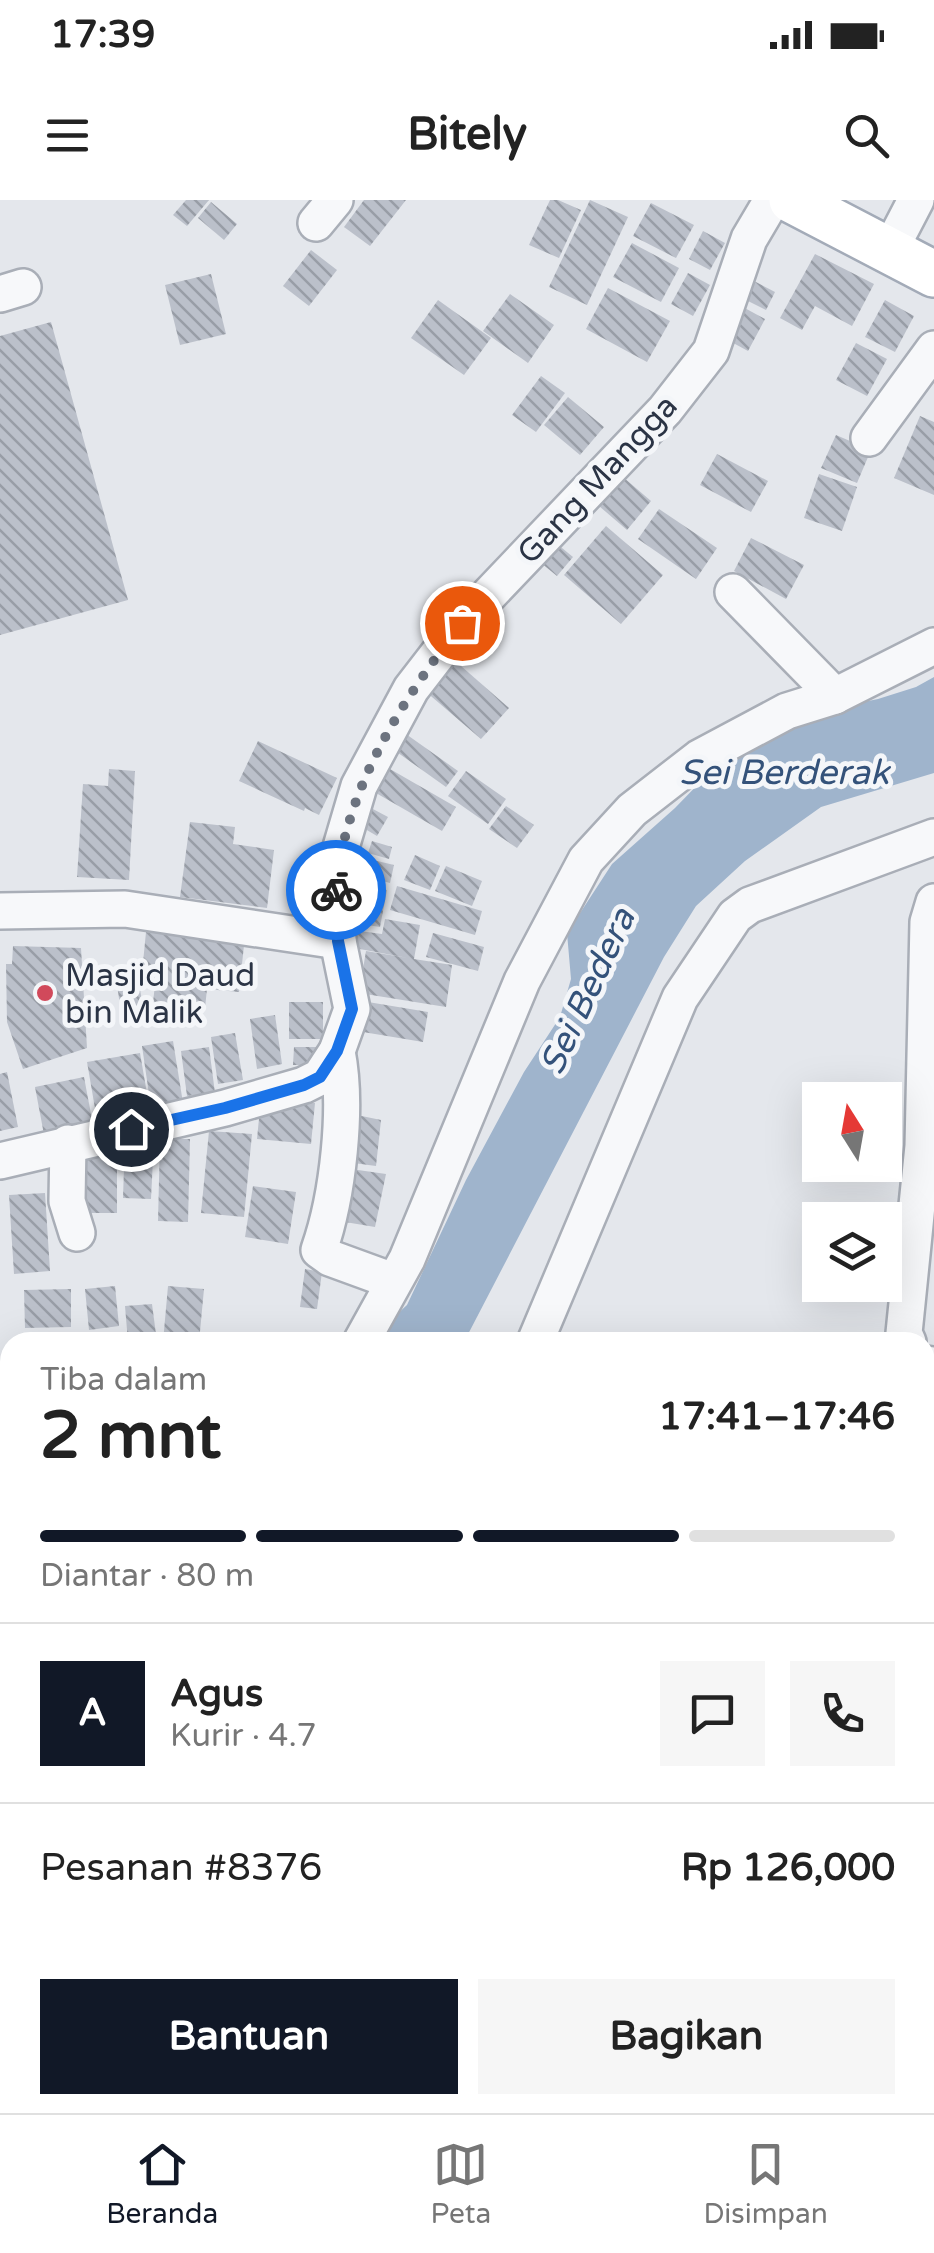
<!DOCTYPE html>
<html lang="id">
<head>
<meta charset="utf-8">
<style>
  :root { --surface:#fff; --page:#f6f6f6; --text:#222; --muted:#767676; --line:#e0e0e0; --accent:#111827 }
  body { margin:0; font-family:"Varela Round",sans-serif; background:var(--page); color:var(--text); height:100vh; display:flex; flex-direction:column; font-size:38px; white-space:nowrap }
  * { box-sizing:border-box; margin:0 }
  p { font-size:32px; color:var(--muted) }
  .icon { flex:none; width:55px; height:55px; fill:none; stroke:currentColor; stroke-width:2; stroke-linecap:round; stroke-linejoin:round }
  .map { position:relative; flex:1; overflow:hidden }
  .details { position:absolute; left:0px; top:1132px; width:935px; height:782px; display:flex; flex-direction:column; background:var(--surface); border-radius:30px 30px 0 0; box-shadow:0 10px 40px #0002 }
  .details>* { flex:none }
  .needle { width:65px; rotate:349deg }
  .controls { position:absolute; left:802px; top:882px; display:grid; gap:20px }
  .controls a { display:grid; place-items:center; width:100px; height:100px; border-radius:0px; background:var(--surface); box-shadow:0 10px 40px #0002; font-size:50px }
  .pin { position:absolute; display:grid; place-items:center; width:85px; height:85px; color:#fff; margin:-42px; border:5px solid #fff; border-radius:50%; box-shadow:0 2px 10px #0007 }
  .courier { position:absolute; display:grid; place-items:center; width:100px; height:100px; margin:-50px; border:8px solid #1a73e8; border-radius:50%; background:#fff; color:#222; box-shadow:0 2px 12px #0007 }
  .head em { font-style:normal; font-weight:700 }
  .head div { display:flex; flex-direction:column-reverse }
  .head { display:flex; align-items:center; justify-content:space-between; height:170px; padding:0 40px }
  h1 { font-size:65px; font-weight:700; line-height:75px }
  .bar { display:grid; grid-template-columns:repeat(4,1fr); gap:15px 10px; align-content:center; height:120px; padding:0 40px }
  .bar i { height:12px; border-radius:8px; background:var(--line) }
  .bar .selected { background:var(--accent) }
  .bar p { grid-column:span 4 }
  .line { display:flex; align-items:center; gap:25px; padding:0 40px; border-top:2px solid var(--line) }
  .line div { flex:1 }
  .round { display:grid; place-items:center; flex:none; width:105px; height:105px; border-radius:0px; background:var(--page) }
  .primary-button { display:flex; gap:20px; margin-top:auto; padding:20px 40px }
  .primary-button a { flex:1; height:115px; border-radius:0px; background:var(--accent); color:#fff; font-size:40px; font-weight:700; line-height:115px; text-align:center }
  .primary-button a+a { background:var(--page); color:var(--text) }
  .status { display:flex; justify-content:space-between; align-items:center; height:70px; padding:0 50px; background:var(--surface); direction:ltr }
  .status svg { height:28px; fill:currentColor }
  header { display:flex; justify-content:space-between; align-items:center; height:130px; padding:0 40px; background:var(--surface); font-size:45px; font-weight:700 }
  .tabs { display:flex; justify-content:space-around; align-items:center; height:140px; border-top:2px solid var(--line); background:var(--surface); font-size:28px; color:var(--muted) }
  .tabs a { display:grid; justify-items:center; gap:5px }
  .tabs .selected { color:var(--accent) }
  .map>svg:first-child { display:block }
</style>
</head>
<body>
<div class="status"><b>17:39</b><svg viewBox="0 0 49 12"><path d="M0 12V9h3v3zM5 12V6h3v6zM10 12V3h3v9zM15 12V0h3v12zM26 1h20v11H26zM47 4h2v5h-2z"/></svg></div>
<header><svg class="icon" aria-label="menu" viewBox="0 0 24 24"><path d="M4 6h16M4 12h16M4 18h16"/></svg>Bitely<svg class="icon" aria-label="search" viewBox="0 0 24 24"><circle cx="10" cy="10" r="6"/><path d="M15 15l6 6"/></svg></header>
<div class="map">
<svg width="934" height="1913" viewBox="0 0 934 1913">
  <defs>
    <pattern id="building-back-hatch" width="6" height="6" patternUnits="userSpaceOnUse" patternTransform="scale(2.5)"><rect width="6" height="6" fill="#bbc0ca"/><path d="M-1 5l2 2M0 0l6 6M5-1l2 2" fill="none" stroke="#989da6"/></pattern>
  </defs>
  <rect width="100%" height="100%" fill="#e4e7ec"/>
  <path fill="#9fb4cc" d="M934,477v96l-113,34 -76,54 -49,45 -32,51 -200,385h-97l40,-37 59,-125 58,-108 36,-55 11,-38 -4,-46 45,-69 63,-56 70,-72 36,-17 97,-20 38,-12z"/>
  <g fill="url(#building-back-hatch)">
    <path d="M186,0h23l-22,26 -14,-11z"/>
    <path d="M364,0h42l-36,46 -26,-19z"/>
    <path d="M550,0h8l23,10 -22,48 -30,-13z"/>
    <path d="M590,0l38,17 -41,88 -38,-18z"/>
    <path d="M211,2l26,22 -13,16 -26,-22z"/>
    <path d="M651,3l43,22 -18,33 -43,-22z"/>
    <path d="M703,31l22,12 -15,27 -21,-11z"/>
    <path d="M632,43l47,25 -18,34 -48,-25z"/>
    <path d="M311,50l26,20 -28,36 -26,-20z"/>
    <path d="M815,54l59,30 -22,42 -37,-20 -13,24 -22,-12z"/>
    <path d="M688,73l22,12 -17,31 -22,-12z"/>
    <path d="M211,74l15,60 -46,11 -15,-60z"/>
    <path d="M754,81l21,11 -9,18 -22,-11z"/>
    <path d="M608,88l62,33 -23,41 -61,-33z"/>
    <path d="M510,94l44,31 -26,38 -45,-32z"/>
    <path d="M438,100l53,38 -27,37 -53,-37z"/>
    <path d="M885,100l29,16 -19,36 -30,-15z"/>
    <path d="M741,106l24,13 -17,32 -24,-13z"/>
    <path d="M51,122l77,278 -128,35v-299z"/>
    <path d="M856,143l31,16 -20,37 -31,-16z"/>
    <path d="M541,176l24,17 -29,39 -24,-17z"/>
    <path d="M568,197l36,30 -24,28 -36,-30z"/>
    <path d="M920,216l14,6v73l-40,-17z"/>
    <path d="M836,235l35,15 -14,33 -36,-15z"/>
    <path d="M717,254l51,27 -17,31 -51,-27z"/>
    <path d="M819,274l38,13 -15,44 -38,-13z"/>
    <path d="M623,277l28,24 -24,29 -28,-24z"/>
    <path d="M659,309l58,39 -21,31 -58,-40z"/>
    <path d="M606,326l57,49 -42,49 -57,-49z"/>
    <path d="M751,338l53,27 -18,34 -52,-28z"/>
    <path d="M551,339l22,18 -16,19 -22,-18z"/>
    <path d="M453,459l56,49 -28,31 -56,-48z"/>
    <path d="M406,534l52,37 -12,16 -52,-37z"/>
    <path d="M258,541l79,37 -18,37 -14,-7 -1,3 -65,-30z"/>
    <path d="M109,569l26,2 -6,109 -52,-3 6,-93 25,2z"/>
    <path d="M390,569l66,38 -14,24 -66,-38z"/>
    <path d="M466,571l40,28 -18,25 -40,-28z"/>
    <path d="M506,606l28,19 -17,23 -28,-19z"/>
    <path d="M371,608l17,9 -11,19 -17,-10z"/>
    <path d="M190,622l45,5 -2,17 41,6 -7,58 -87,-11z"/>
    <path d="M372,641l20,6 -3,12 -21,-6z"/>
    <path d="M415,655l25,11 -10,24 -26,-10z"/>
    <path d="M365,658l29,7 -4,18 -30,-8z"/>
    <path d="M446,666l36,15 -10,25 -37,-15z"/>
    <path d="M354,684l33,6 -7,37 -32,-5z"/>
    <path d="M397,686l85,25 -7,24 -85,-25z"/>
    <path d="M385,719l35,6 -6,34 38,6 -6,42 -87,-14 7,-42 42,7 -59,-11 3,-17 30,4z"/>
    <path d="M176,729l69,7 -6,56 -32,-3 -2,19 -52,-5 2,-19 -14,-1 5,-51 29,3z"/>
    <path d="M433,733l51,14 -6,24 -52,-14z"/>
    <path d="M13,746l68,2 6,100 -64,21 -16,-47 -1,-58h6z"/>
    <path d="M139,782l6,40 -22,3 -6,-40z"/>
    <path d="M362,801l66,11 -5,30 -66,-11z"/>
    <rect x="289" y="802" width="34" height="37"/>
    <path d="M275,815l7,49 -25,5 -7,-50z"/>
    <path d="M235,833l8,47 -25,4 -7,-47z"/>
    <path d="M173,841l10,62 -32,5 -9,-62z"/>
    <path d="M209,847l6,46 -28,3 -6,-45z"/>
    <path d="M294,847h23v18h-24z"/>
    <path d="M140,853l10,58 -53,9 -10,-58z"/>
    <path d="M7,872l11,55 -18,4v-57z"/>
    <path d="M84,877l10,53 -49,10 -10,-53z"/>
    <path d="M261,898l54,5 -4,41 -54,-5z"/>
    <path d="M352,914l29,6 -5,46 -30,-4z"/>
    <path d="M209,931l43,3 -8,83 -43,-4z"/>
    <path d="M125,938l29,1 -3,60 -28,-1z"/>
    <path d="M160,939h30l-2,83 -30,-1z"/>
    <path d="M83,953h34v60h-35z"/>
    <path d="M344,968l42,6 -11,53 -42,-7z"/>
    <path d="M253,986l43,6 -8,52 -43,-7z"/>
    <path d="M45,993l5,78 -36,3 -5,-79z"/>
    <path d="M305,1069l17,3 -5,37 -17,-2z"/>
    <path d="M115,1086l4,40 -30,4 -4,-41z"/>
    <path d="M168,1086l36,3 -5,53h-36z"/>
    <path d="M71,1089v38l-46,1 -1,-38z"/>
    <path d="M152,1104l5,38h-29l-3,-36z"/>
    <path d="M0,1225l10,3v13l-9,27z"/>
    <path d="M582,1905h47l-4,8h-47z"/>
    <path d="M631,1905h58l-4,8h-58z"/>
    <path d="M756,1905h51l-3,8h-51z"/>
    <path d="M812,1905h51l-4,8h-51z"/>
  </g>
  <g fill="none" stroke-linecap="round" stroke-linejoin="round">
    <g stroke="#a9aeb7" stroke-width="40">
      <g id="minor">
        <path d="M316,23l19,-23"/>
        <path d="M890,50l26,-50"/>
        <path d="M0,94l23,-7"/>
        <path d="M869,238l65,-89"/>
        <path d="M733,392l102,104"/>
        <path d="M0,711l125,-2 213,32"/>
        <path d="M337,851c11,56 1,145 -18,199l11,8 63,23"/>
        <path d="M68,943l-1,58 10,32"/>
        <path d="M0,961l225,-53 79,-23 16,-8 17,-26 15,-42 -14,-68 -2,-45 3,-42 20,-68 52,-97 51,-66 203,-213 46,-59 38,-112 23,-39"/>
        <path d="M361,1142l46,-83 115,-278 64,-121 46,-50 67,-52 88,-47 48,-15 99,-50"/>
        <path d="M535,1142l145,-344 55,-82 15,-11 184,-68"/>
        <path d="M908,1142l-4,-9 19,-187 5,-224 6,-20"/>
        <path d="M925,1164l9,1"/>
        <path d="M0,1206l10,2"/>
        <path d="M925,1306l9,-4"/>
        <path d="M925,1563l9,-12"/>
        <path d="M0,1829l10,-5"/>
        <path d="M436,1905l8,8"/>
        <path d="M241,1913l9,-8"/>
        <path d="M522,1913l3,-8"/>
        <path d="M704,1913l3,-8"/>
        <path d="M881,1913l3,-8"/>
      </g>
    </g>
    <g stroke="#a3abb8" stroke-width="50">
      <path id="major" d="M792,0l142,74"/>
    </g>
    <use href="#minor" stroke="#f7f8fa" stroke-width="35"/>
    <use href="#major" stroke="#fff" stroke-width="45"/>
  </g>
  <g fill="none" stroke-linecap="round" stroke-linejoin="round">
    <path stroke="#6c737f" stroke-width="10" stroke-dasharray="0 18" d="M336,690c9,-102 65,-188 126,-267"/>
    <path stroke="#1a73e8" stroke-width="12" d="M131,929l94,-21 79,-23 16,-8 17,-26 15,-42 -14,-68 -2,-51"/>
  </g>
  <circle fill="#d1495b" stroke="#f4f6f9" stroke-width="4" cx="45" cy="793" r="10"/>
  <g text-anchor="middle" stroke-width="10" stroke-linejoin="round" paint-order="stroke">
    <g font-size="32" fill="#2b3445" stroke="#f4f6f9">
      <text transform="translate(597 279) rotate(-47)" y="11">Gang Mangga</text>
    </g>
    <g font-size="32" fill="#2b3445" stroke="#f4f6f9" text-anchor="start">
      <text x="65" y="786">Masjid Daud<tspan x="65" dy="37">bin Malik</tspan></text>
    </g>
    <g font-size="35" font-style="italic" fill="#34527a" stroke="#f4f6f9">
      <text x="784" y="584">Sei Berderak</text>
      <text transform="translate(587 791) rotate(-65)" y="12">Sei Bedera</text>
    </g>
  </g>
</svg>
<div class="controls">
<a><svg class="needle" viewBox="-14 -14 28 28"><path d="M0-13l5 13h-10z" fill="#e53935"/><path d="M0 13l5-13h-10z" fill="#767676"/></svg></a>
<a><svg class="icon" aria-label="layers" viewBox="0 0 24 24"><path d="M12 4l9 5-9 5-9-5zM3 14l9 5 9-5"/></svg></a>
</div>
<div class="pin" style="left:462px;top:423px;background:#ea580c"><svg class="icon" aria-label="bag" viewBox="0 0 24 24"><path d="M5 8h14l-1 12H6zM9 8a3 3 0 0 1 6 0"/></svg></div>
<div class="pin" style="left:131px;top:929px;background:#1f2937"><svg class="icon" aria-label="home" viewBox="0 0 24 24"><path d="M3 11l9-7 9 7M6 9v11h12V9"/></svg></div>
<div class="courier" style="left:336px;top:690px"><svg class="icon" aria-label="bike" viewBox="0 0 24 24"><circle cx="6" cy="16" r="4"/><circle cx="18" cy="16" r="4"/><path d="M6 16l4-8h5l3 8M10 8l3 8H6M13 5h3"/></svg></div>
<section class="details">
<div class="head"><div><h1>2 mnt</h1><p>Tiba dalam</p></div><em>17:41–17:46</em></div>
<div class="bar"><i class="selected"></i><i class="selected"></i><i class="selected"></i><i></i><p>Diantar · 80 m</p></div>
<div class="line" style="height:180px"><b class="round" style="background:var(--accent);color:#fff">A</b><div><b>Agus</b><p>Kurir · 4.7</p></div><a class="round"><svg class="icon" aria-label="chat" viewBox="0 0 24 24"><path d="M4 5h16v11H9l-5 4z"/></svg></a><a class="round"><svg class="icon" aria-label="phone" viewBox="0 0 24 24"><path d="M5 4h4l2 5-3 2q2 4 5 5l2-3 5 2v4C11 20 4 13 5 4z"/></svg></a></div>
<div class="line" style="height:130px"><div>Pesanan #8376</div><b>Rp 126,000</b></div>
<div class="primary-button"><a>Bantuan</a><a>Bagikan</a></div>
</section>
</div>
<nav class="tabs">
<a class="selected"><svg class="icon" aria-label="home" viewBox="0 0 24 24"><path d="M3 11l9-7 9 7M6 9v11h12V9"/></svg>Beranda</a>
<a><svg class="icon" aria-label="map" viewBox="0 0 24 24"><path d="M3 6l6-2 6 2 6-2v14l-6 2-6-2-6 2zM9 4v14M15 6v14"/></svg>Peta</a>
<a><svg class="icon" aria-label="saved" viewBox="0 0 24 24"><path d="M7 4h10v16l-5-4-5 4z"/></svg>Disimpan</a>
</nav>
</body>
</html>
